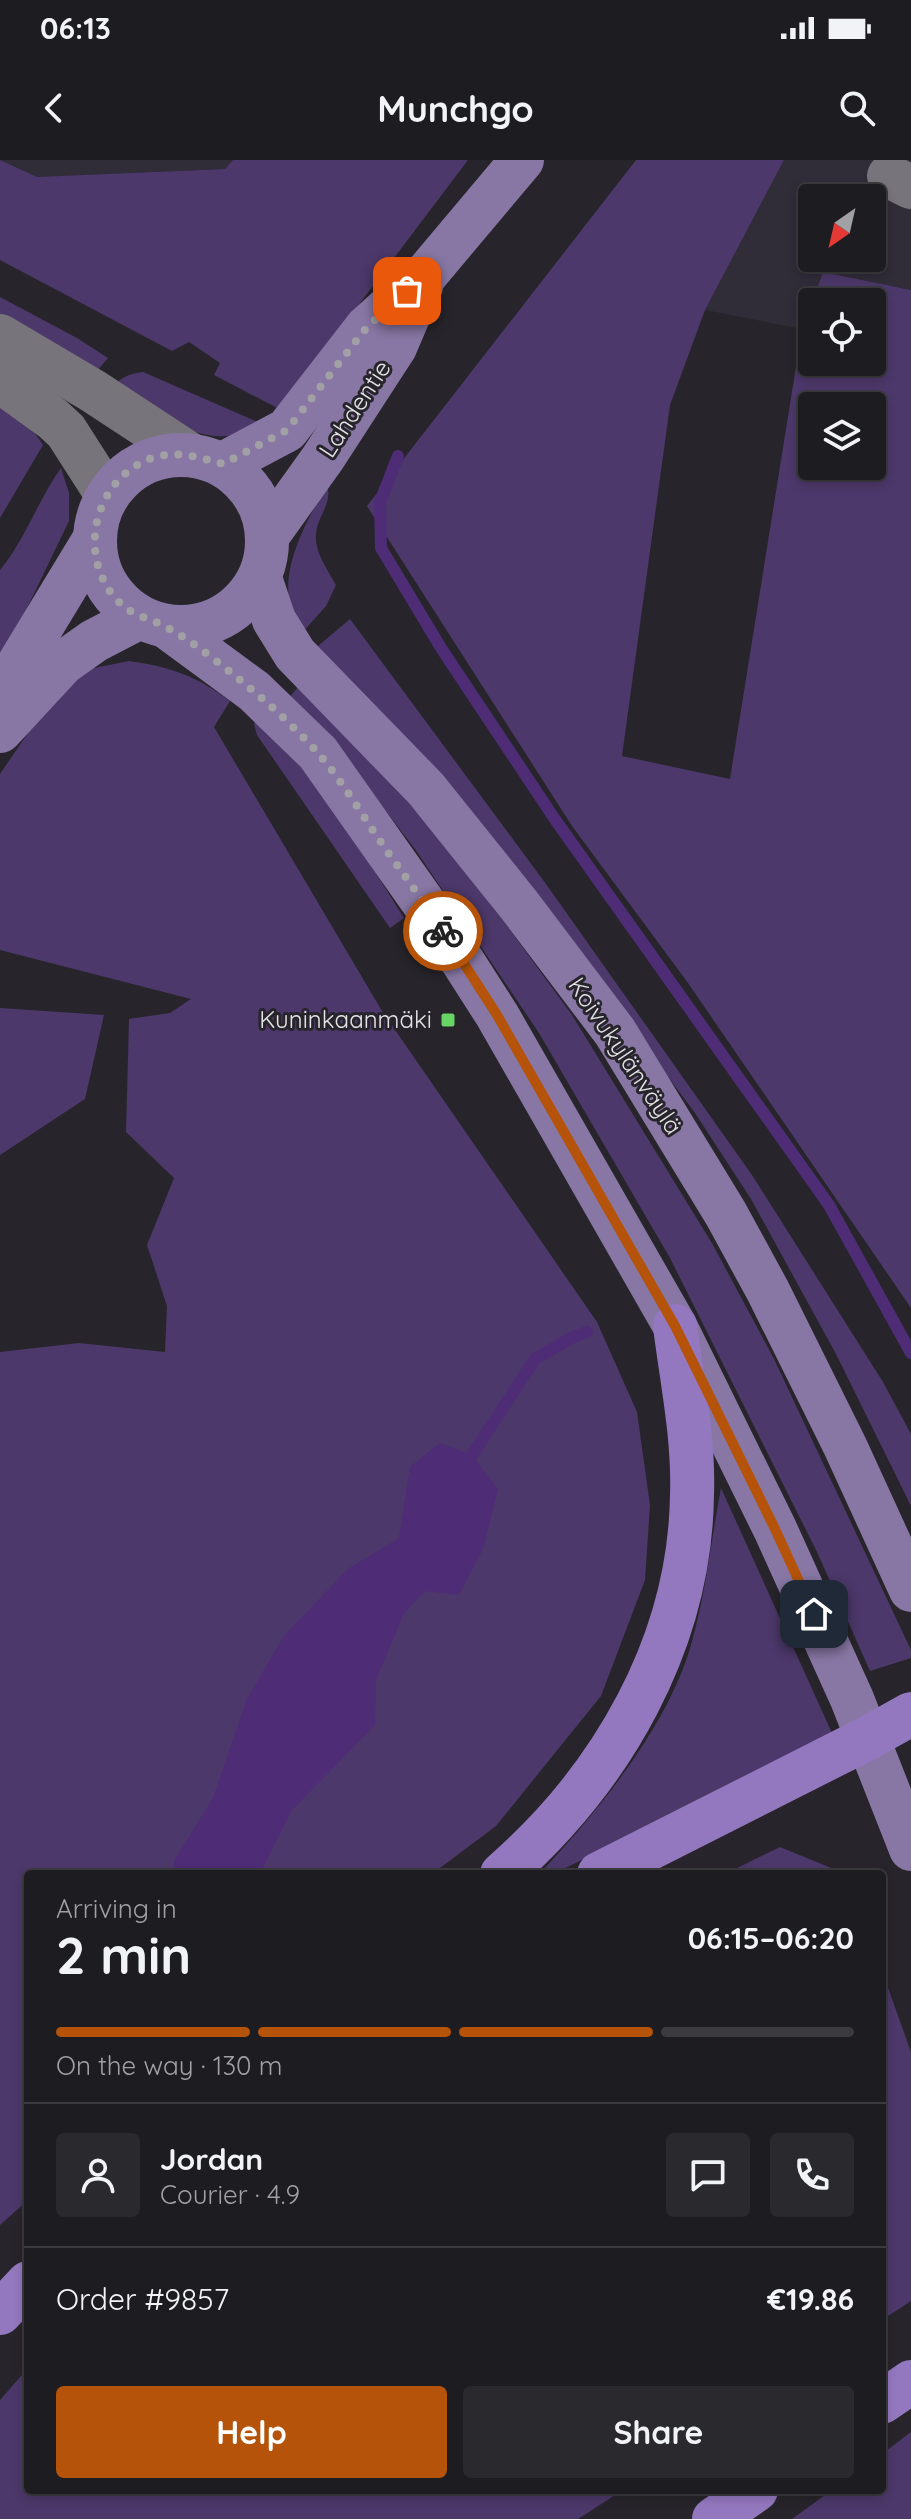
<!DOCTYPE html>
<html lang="en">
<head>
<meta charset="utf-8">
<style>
  :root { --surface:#1d1c20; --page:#2a292d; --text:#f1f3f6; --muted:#a0a1a5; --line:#3b3a3e; --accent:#b45309 }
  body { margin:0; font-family:Quicksand,sans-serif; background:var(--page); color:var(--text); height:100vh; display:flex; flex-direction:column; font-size:30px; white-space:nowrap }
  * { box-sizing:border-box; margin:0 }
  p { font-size:26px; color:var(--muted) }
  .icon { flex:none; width:44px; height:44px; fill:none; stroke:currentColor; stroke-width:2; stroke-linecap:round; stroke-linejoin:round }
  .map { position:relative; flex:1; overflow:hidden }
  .details { position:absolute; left:24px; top:1710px; width:862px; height:624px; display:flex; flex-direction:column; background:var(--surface); border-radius:8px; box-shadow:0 4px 12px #0003,0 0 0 2px var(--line) }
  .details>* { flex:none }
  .needle { width:52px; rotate:214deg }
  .buttons { position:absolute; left:798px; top:24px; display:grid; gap:16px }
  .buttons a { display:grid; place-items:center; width:88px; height:88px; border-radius:8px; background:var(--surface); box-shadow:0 4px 12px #0003,0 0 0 2px var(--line); font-size:40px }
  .pin { position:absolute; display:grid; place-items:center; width:68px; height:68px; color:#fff; margin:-34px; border-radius:16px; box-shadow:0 4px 12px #0006 }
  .courier { position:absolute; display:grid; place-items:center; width:80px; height:80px; margin:-40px; border:6px solid #b45309; border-radius:50%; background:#fff; color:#222; box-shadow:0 2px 10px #0007 }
  .overview em { font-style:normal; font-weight:700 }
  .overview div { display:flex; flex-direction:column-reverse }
  .overview { display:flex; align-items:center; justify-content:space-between; height:136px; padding:0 32px }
  h1 { font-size:52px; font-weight:700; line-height:60px }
  .bar { display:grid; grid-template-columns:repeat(4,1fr); gap:12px 8px; align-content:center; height:96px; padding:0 32px }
  .bar i { height:10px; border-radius:6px; background:var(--line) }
  .bar .current { background:var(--accent) }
  .bar p { grid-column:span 4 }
  .line { display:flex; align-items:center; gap:20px; padding:0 32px; border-top:2px solid var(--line) }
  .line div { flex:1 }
  .round { display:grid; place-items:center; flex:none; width:84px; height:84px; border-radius:8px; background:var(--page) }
  .cta { display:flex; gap:16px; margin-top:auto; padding:16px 32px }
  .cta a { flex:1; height:92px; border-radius:8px; background:var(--accent); color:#fff; font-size:32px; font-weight:700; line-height:92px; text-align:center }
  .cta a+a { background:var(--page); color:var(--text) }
  .status { display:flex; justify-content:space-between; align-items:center; height:56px; padding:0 40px; background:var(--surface); direction:ltr }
  .status svg { height:22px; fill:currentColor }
  header { display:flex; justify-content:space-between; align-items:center; height:104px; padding:0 32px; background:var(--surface); font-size:36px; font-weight:700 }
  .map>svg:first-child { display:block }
</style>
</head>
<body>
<div class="status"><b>06:13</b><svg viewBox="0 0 49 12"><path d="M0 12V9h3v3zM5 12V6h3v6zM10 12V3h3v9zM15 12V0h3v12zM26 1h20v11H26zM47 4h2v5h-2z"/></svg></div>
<header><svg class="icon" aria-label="back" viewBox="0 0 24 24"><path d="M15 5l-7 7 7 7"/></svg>Munchgo<svg class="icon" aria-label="search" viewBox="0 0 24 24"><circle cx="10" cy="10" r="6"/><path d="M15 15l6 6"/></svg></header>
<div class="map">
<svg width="911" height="2359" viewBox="0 0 911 2359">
  <rect width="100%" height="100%" fill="#27252b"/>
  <g fill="#302c38" fill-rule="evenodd">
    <path d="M0,0h233l-8,9 -225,10z"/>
    <path d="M784,0h127v130l-88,-18 -21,57 -97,-19zM812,38h60v60h-60z"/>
  </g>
  <g fill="#4c386a" fill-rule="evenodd">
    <path d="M0,0l37,17 188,-8 8,-9h235l-111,147 -74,104 -69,-36 6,-12 -31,-21 -17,9 -172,-91z"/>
    <path d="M636,0h148l-79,150 -35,95 -48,351 108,23 72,-450 10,-27v60h60v-60h-60l11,-30 88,18v1018l-223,-325 -116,-157 -205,-320zM812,246h60v60h-60z"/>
    <path d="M0,137l77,41 31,20 -18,21 -90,-61z"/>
    <path d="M143,212l115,50c-7,4 -14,11 -22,13 -43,8 -88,-25 -126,-44 9,-13 17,-17 33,-19z"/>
    <path d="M0,240l23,16 20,29 -43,73z"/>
    <path d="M61,308l8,25v28l-69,143v-94c25,-30 38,-70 61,-102z"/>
    <path d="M327,325c6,18 -9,30 -11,48 -2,19 12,37 20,52l-10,21 -26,29c-3,-10 -8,-20 -10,-30 -9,-41 18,-86 37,-120z"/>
    <path d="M350,459l196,265 206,291 131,207 28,52v72l-75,-152 -85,-155 -56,-86 -156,-209 -228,-252z"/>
    <path d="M129,501c43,6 67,15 101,40l-16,26 168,284 215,311 40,90 13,93 -5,75 -44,116 -105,130 -64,48h-404v326l-28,25v-873l79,-9 86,9 2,-46 -20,-61 27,-67 -48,-46 3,-113 41,-6 21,-14 -191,-49v-176l56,-82 38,-24z"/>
    <path d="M300,525l82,81 120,153 70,96 141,230 61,114 137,291v8l-41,13 -53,-119 -147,-294 -131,-225 -124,-184 -51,-66 -77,-83z"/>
    <path d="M257,558l54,52 93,148 -14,10 -133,-193 -3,-11z"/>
    <path d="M0,848l104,7 -19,84 -85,56z"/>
    <path d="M721,1328l111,245 -278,141h-15c58,-61 129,-148 152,-229 15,-52 20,-105 30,-157z"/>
    <path d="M780,1687l66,27h-121z"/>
    <path d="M882,1811l29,81v249l-29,19z"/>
    <path d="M28,2208v122h595l-45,29h-578v-119z"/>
    <path d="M911,2272v87h-119l40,-29h50v-36z"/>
  </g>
  <path fill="#4e2c76" d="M440,1283l32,12 26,34 -15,60 -24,46 -34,-4 -21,22 -28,67 -1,45 -83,85 -32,64h-86v-13l39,-63 34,-99 37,-63 64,-67 51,-31 11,-71z"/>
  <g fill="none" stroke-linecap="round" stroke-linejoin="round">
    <g stroke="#4e2c76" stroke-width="12">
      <path d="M398,296l-18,46 1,46 60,100 113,170 275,387 82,148"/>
      <path d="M472,1295l63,-96 36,-21 16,-6"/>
    </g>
    <g stroke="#77757b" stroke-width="44">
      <path d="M889,16l22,11"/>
      <path d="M0,176l93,55 96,63"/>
      <path d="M0,221l53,38 13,12 41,64"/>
    </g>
    <g stroke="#8877a4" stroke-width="44">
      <circle cx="181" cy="381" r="86"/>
      <path d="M223,304l64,-34 80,-103 60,-54 95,-113"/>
      <path d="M268,375l55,-77 72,-111 26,-61"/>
      <path d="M260,418l14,42 21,34 131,135 93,116 96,127 111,182 42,77 77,155 66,144"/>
      <path d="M167,467l87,64 64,62 122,173 57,89 178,311 100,203 77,170 59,150"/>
      <path d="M0,535l94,-155"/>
      <path d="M0,571l63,-68 31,-22 46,-24"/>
    </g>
    <g stroke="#9478bf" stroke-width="44">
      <path d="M502,1714c110,-96 188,-231 190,-379 2,-57 -10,-113 -17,-169"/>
      <path d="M599,1714l269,-136 43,-24"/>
      <path d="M0,2153l28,-30"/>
      <path d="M882,2242l29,-20"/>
      <path d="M714,2359l42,-29"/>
    </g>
  </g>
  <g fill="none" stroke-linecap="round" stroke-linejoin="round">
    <path stroke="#a1a0a5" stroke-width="8" stroke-dasharray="0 14.4" d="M407,131l-40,36 -80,103 -64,34c-24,-7 -47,-14 -71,-6 -57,20 -76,96 -36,141 16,18 33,18 52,29 29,16 57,40 83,61 23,19 46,41 66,63 25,28 48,68 70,99 19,27 39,53 56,80"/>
    <path stroke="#b45309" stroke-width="10" d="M443,771l54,84 178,311 100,203 39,85"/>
  </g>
  <rect fill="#68d465" stroke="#27252b" stroke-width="3" x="440" y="852" width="16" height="16" rx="4"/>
  <g text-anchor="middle" stroke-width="6" stroke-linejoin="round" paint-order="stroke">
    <g font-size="24" fill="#e3e2e6" stroke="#27252b">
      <text transform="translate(355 249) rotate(-57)" y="8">Lahdentie</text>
      <text transform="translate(625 896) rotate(56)" y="8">Koivukylänväylä</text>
    </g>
    <g font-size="24" fill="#e3e2e6" stroke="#27252b" text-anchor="end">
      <text x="432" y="868">Kuninkaanmäki</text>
    </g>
  </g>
</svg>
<div class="buttons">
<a><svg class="needle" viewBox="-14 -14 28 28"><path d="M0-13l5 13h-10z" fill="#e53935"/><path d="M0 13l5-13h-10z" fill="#a0a1a5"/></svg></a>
<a><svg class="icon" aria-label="locate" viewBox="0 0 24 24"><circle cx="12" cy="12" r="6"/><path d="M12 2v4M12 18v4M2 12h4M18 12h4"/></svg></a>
<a><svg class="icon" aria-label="layers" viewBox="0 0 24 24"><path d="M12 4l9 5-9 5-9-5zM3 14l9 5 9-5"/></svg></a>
</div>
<div class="pin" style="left:407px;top:131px;background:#ea580c"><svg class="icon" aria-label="bag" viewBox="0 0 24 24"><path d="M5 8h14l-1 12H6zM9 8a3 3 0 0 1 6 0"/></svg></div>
<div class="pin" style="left:814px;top:1454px;background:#1f2937"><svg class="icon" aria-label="home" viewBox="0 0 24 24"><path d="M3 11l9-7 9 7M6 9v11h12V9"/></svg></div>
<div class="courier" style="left:443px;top:771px"><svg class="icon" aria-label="bike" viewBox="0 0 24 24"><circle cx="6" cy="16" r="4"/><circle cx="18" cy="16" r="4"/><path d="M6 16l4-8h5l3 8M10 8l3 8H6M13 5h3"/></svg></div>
<section class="details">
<div class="overview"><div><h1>2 min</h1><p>Arriving in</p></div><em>06:15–06:20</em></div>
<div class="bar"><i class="current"></i><i class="current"></i><i class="current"></i><i></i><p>On the way · 130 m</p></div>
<div class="line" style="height:144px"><a class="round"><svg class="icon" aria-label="person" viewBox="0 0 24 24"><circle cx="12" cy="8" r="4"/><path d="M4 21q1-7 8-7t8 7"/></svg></a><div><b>Jordan</b><p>Courier · 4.9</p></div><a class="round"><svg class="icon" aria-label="chat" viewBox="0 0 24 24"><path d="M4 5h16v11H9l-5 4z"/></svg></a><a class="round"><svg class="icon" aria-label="phone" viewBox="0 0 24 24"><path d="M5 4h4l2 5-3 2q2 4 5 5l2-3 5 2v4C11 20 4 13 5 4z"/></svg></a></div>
<div class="line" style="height:104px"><div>Order #9857</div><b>€19.86</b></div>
<div class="cta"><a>Help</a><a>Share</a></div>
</section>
</div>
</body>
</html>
